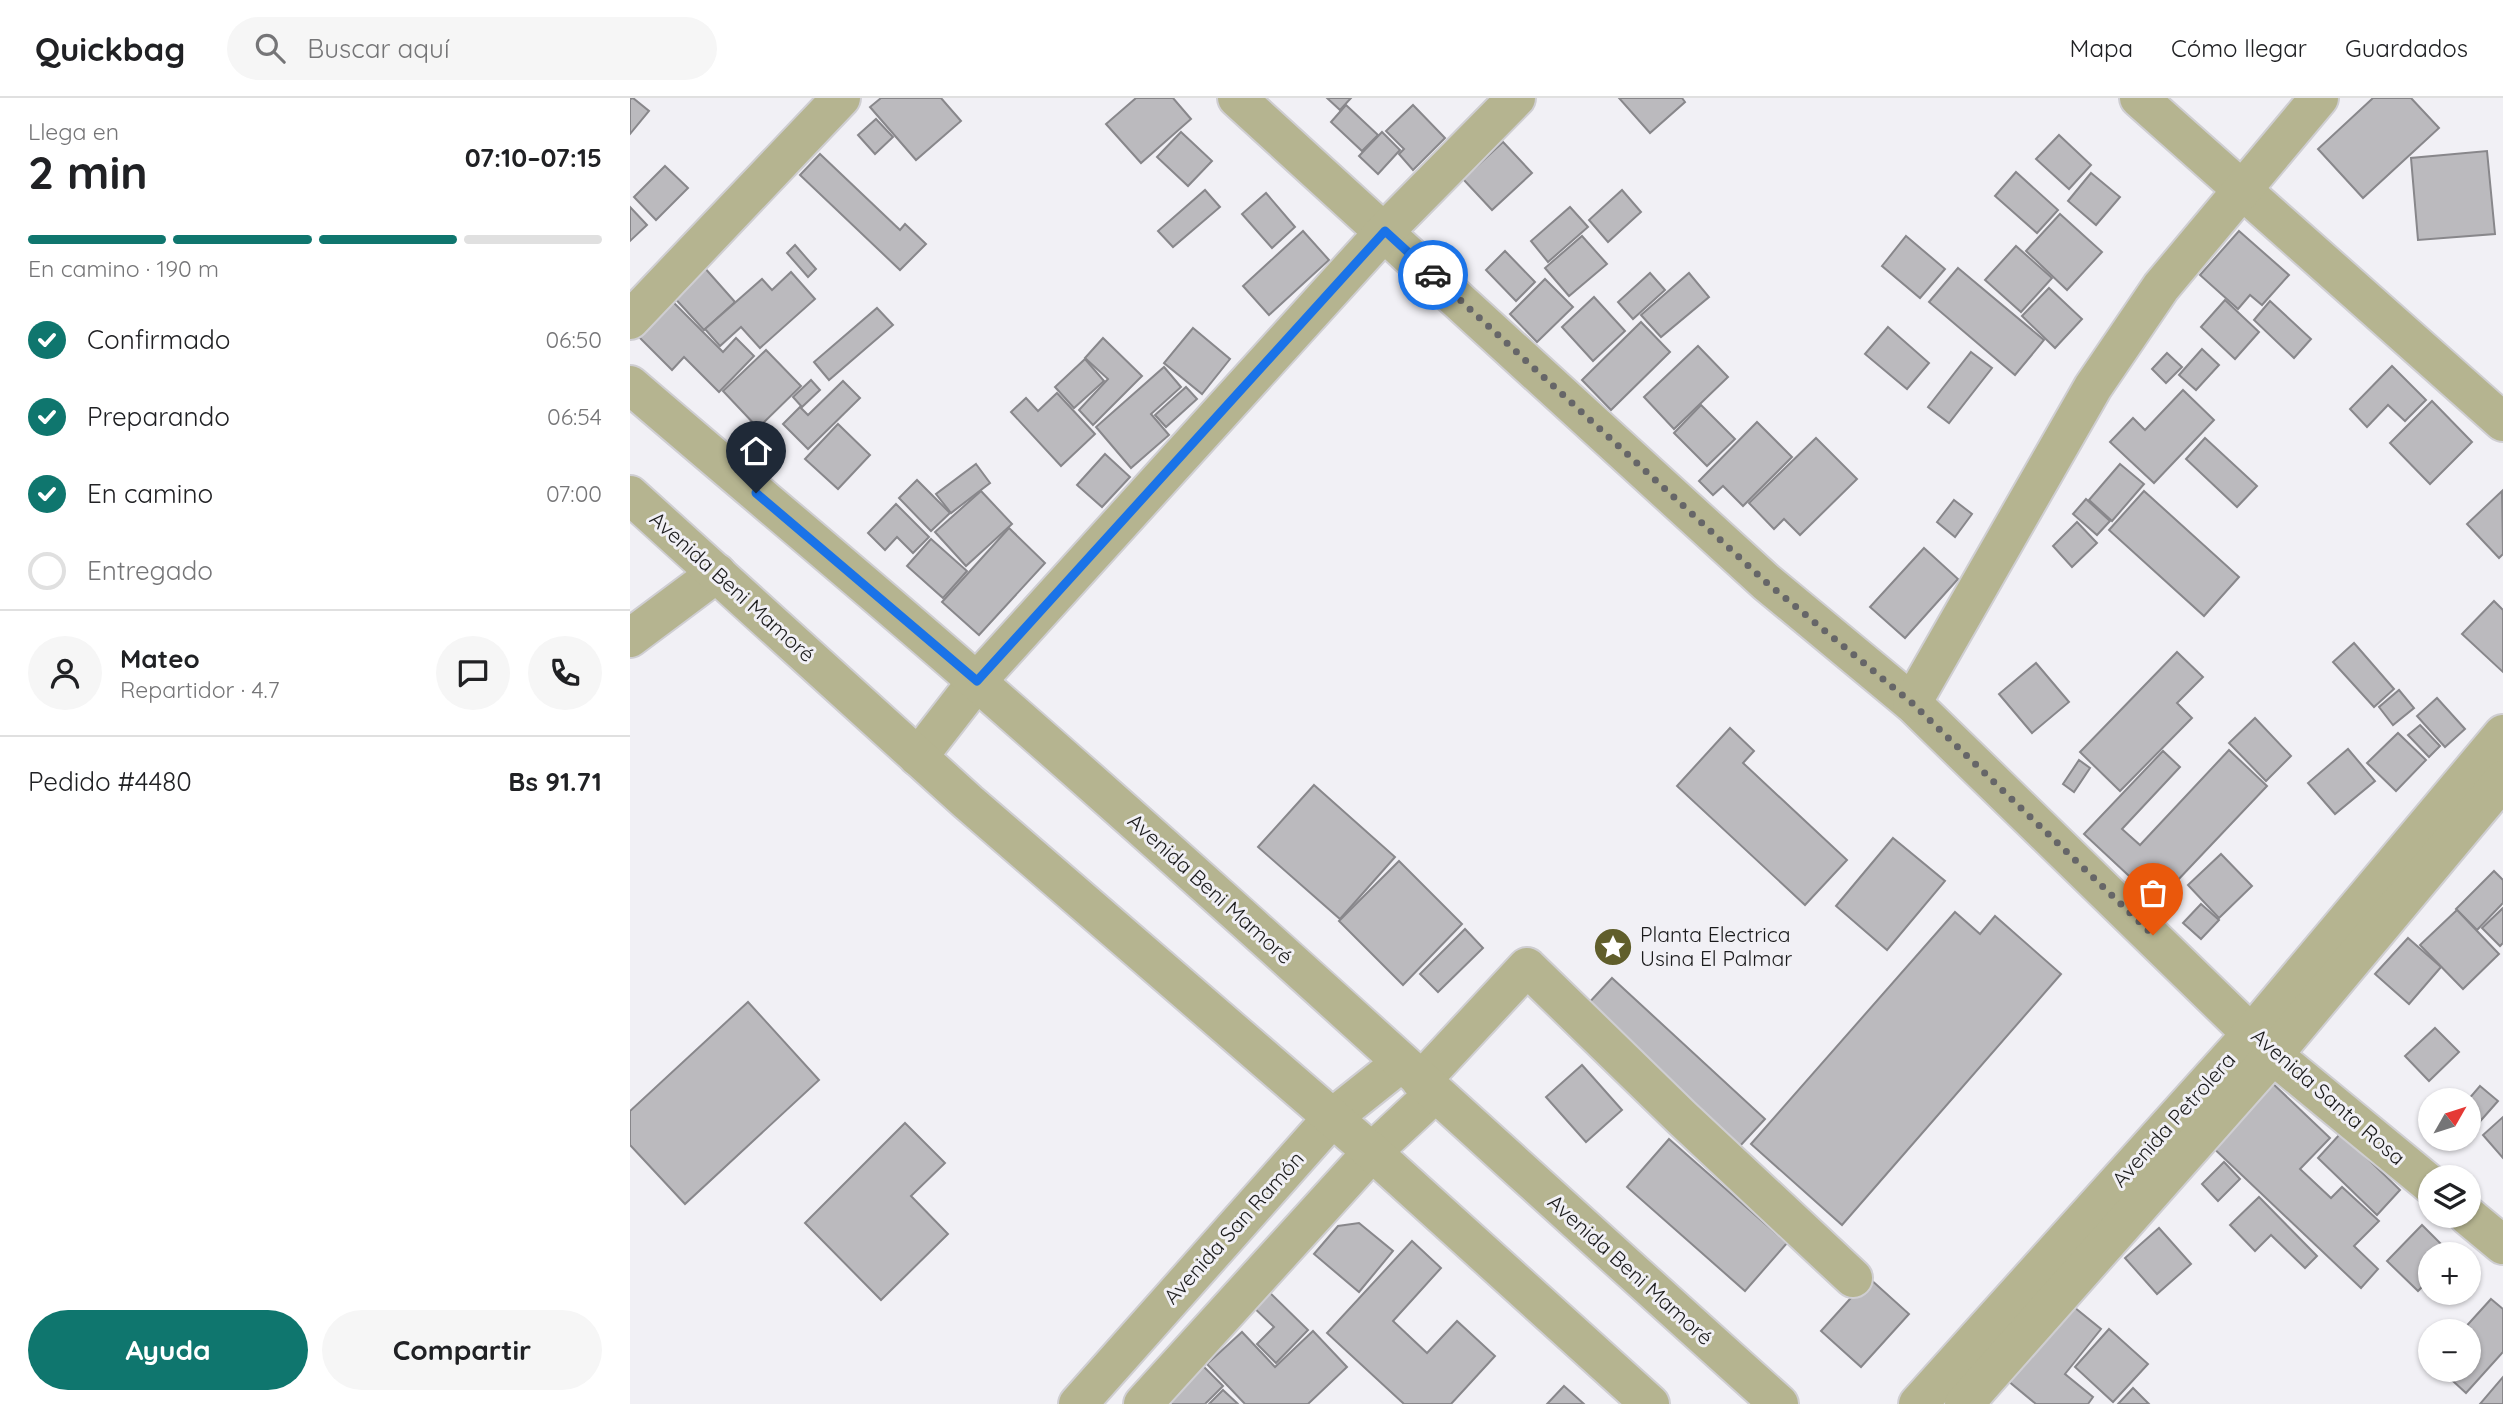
<!DOCTYPE html>
<html lang="es">
<head>
<meta charset="utf-8">
<style>
  :root { --surface:#fff; --page:#f6f6f6; --text:#202124; --muted:#757577; --line:#e0e0e0; --accent:#0f766e }
  body { margin:0; font-family:Quicksand,sans-serif; background:var(--page); color:var(--text); height:100vh; display:flex; flex-direction:column; font-size:26px; white-space:nowrap }
  * { box-sizing:border-box; margin:0 }
  p { font-size:23px; color:var(--muted) }
  .icon { flex:none; width:38px; height:38px; fill:none; stroke:currentColor; stroke-width:2; stroke-linecap:round; stroke-linejoin:round }
  .map { position:relative; flex:1; overflow:hidden }
  .details { display:flex; flex-direction:column; background:var(--surface); width:630px }
  .details>* { flex:none }
  .needle { width:46px; rotate:51deg }
  .fabs { position:absolute; left:1788px; top:990px; display:grid; gap:14px }
  .fabs a { display:grid; place-items:center; width:63px; height:63px; border-radius:50%; background:var(--surface); box-shadow:0 2px 5px #0004; font-size:35px }
  .pin { position:absolute; display:grid; place-items:center; width:60px; height:60px; color:#fff; margin:-72px -30px; border-radius:50% 50% 50% 0; rotate:-45deg; box-shadow:0 0 7px #0007 }
  .pin .icon { rotate:45deg }
  .courier { position:absolute; display:grid; place-items:center; width:70px; height:70px; margin:-35px; border:5px solid #1a73e8; border-radius:50%; background:#fff; color:#222; box-shadow:0 2px 9px #0007 }
  .head em { font-style:normal; font-weight:700 }
  .head div { display:flex; flex-direction:column-reverse }
  .head { display:flex; align-items:center; justify-content:space-between; height:119px; padding:0 28px }
  h1 { font-size:46px; font-weight:700; line-height:52px }
  .bar { display:grid; grid-template-columns:repeat(4,1fr); gap:10px 7px; align-content:center; height:84px; padding:0 28px }
  .bar i { height:9px; border-radius:5px; background:var(--line) }
  .bar .on { background:var(--accent) }
  .bar p { grid-column:span 4 }
  .line { display:flex; align-items:center; gap:18px; padding:0 28px; border-top:2px solid var(--line) }
  .line div { flex:1 }
  .round { display:grid; place-items:center; flex:none; width:74px; height:74px; border-radius:37px; background:var(--page) }
  ol { padding:0 28px; list-style:none }
  li { display:flex; align-items:center; gap:21px; height:77px }
  li p { margin-inline-start:auto }
  li .icon { padding:7px; border-radius:50%; background:var(--accent); color:#fff; stroke-width:4 }
  li:last-child { color:var(--muted) }
  li i { width:38px; height:38px; border:4px solid var(--line); border-radius:50% }
  .primary-button { display:flex; gap:14px; margin-top:auto; padding:14px 28px }
  .primary-button a { flex:1; height:80px; border-radius:42px; background:var(--accent); color:#fff; font-size:28px; font-weight:700; line-height:80px; text-align:center }
  .primary-button a+a { background:var(--page); color:var(--text) }
  header { display:flex; align-items:center; gap:42px; box-sizing:border-box; height:98px; padding:0 35px; background:var(--surface); border-bottom:2px solid var(--line) }
  header strong { font-size:33px }
  nav { display:flex; gap:38px; margin-inline-start:auto; font-size:24px }
  .search { width:490px; height:63px; background:var(--page); display:flex; align-items:center; gap:18px; box-sizing:border-box; padding:0 24px; border-radius:38px; color:var(--muted); font-size:26px }
  main { display:flex; flex:1; min-height:0 }
  .map>svg:first-child { display:block }
</style>
</head>
<body>
<header>
<strong>Quickbag</strong>
<div class="search"><svg class="icon" aria-label="search" viewBox="0 0 24 24"><circle cx="10" cy="10" r="6"/><path d="M15 15l6 6"/></svg>Buscar aquí</div>
<nav><a>Mapa</a><a>Cómo llegar</a><a>Guardados</a></nav>
</header>
<main>
<section class="details">
<div class="head"><div><h1>2 min</h1><p>Llega en</p></div><em>07:10–07:15</em></div>
<div class="bar"><i class="on"></i><i class="on"></i><i class="on"></i><i></i><p>En camino · 190 m</p></div>
<ol>
<li><svg class="icon" aria-label="check" viewBox="0 0 24 24"><path d="M5 12l5 5 9-10"/></svg>Confirmado<p>06:50</p></li>
<li><svg class="icon" aria-label="check" viewBox="0 0 24 24"><path d="M5 12l5 5 9-10"/></svg>Preparando<p>06:54</p></li>
<li><svg class="icon" aria-label="check" viewBox="0 0 24 24"><path d="M5 12l5 5 9-10"/></svg>En camino<p>07:00</p></li>
<li><i></i>Entregado</li>
</ol>
<div class="line" style="height:126px"><a class="round"><svg class="icon" aria-label="person" viewBox="0 0 24 24"><circle cx="12" cy="8" r="4"/><path d="M4 21q1-7 8-7t8 7"/></svg></a><div><b>Mateo</b><p>Repartidor · 4.7</p></div><a class="round"><svg class="icon" aria-label="chat" viewBox="0 0 24 24"><path d="M4 5h16v11H9l-5 4z"/></svg></a><a class="round"><svg class="icon" aria-label="phone" viewBox="0 0 24 24"><path d="M5 4h4l2 5-3 2q2 4 5 5l2-3 5 2v4C11 20 4 13 5 4z"/></svg></a></div>
<div class="line" style="height:91px"><div>Pedido #4480</div><b>Bs 91.71</b></div>
<div class="primary-button"><a>Ayuda</a><a>Compartir</a></div>
</section>
<div class="map">
<svg width="1873" height="1306" viewBox="0 0 1873 1306">
  <rect width="100%" height="100%" fill="#f1f0f5"/>
  <g fill="#bbbabe" stroke="#88878b" stroke-width="2">
    <path d="M3,0l16,13 -19,23v-35z"/>
    <path d="M251,0h60l20,23 -45,39 -46,-53z"/>
    <path d="M506,0h37l18,21 -50,44 -35,-39z"/>
    <path d="M697,0h24l-11,12z"/>
    <path d="M989,0h63l3,4 -35,31z"/>
    <path d="M1743,0h38l28,30 -76,70 -45,-49z"/>
    <path d="M716,7l32,30 -16,16 -31,-29z"/>
    <path d="M783,7l32,33 -32,32 -14,-16 5,-5 -18,-18z"/>
    <path d="M246,21l17,18 -18,17 -17,-19z"/>
    <path d="M551,34l31,29 -24,25 -31,-29z"/>
    <path d="M752,34l18,18 -22,24 -19,-18z"/>
    <path d="M1429,37l32,30 -22,24 -33,-30z"/>
    <path d="M873,44l29,31 -40,37 -29,-31z"/>
    <path d="M1857,53l8,83 -77,6 -7,-82z"/>
    <path d="M190,56l80,76 5,-6 21,20 -26,26 -100,-95z"/>
    <path d="M35,68l23,22 -32,32 -22,-23z"/>
    <path d="M1386,74l42,38 -21,23 -42,-37z"/>
    <path d="M1461,75l29,24 -24,28 -28,-24z"/>
    <path d="M575,92l15,17 -47,40 -15,-16z"/>
    <path d="M992,92l19,22 -33,30 -19,-22z"/>
    <path d="M636,95l29,34 -23,21 -30,-34z"/>
    <path d="M0,109l17,18 -17,16z"/>
    <path d="M940,109l18,20 -40,35 -17,-21z"/>
    <path d="M1430,116l42,38 -35,38 -41,-39z"/>
    <path d="M673,133l26,29 -60,55 -26,-29z"/>
    <path d="M1609,133l50,44 -27,30 -12,-10 -12,14 -38,-34z"/>
    <path d="M952,138l25,28 -38,32 -24,-28z"/>
    <path d="M1276,138l39,33 -25,29 -38,-32z"/>
    <path d="M165,147l21,24 -8,8 -21,-24z"/>
    <path d="M1386,148l36,32 -31,34 -36,-32z"/>
    <path d="M875,153l30,31 -19,19 -30,-31z"/>
    <path d="M73,168l32,36 -31,28 -33,-36z"/>
    <path d="M1328,170l86,72 -29,35 -86,-73z"/>
    <path d="M161,174l24,27 -55,49 -19,-21 -21,19 -15,-17 57,-50 10,11z"/>
    <path d="M1020,175l15,17 -32,29 -15,-17z"/>
    <path d="M1059,175l20,24 -48,40 -20,-22z"/>
    <path d="M915,181l28,28 -36,35 -27,-28z"/>
    <path d="M1419,190l33,31 -27,29 -33,-32z"/>
    <path d="M964,199l31,34 -32,30 -31,-34z"/>
    <path d="M1595,202l34,32 -24,27 -34,-32z"/>
    <path d="M42,203l51,51 13,-14 18,18 -35,36 -35,-35 -12,13 -35,-35z"/>
    <path d="M1640,203l41,38 -17,19 -40,-38z"/>
    <path d="M247,210l16,17 -64,55 -15,-18z"/>
    <path d="M1011,224l29,30 -59,58 -29,-30z"/>
    <path d="M1258,229l41,36 -22,26 -42,-35z"/>
    <path d="M563,230l37,31 -28,35 -38,-31z"/>
    <path d="M473,240l39,38 -49,49 -14,-15 29,-31 -23,-21z"/>
    <path d="M1068,248l30,31 -54,52 -30,-32z"/>
    <path d="M1572,251l17,16 -23,25 -17,-15z"/>
    <path d="M136,252l35,36 -43,42 -35,-37z"/>
    <path d="M1341,254l21,16 -43,55 -21,-16z"/>
    <path d="M1537,255l15,14 -16,16 -14,-14z"/>
    <path d="M455,261l19,22 -30,27 -19,-21z"/>
    <path d="M1762,268l34,34 -21,21 -17,-16 -21,22 -17,-18z"/>
    <path d="M534,269l17,20 -30,27 18,21 -38,33 -35,-41z"/>
    <path d="M181,282l9,10 -18,17 -9,-10z"/>
    <path d="M213,283l17,17 -52,51 -25,-25 17,-17 8,8z"/>
    <path d="M556,289l11,12 -31,28 -11,-12z"/>
    <path d="M1553,292l31,30 -60,63 -44,-41 23,-24 12,12z"/>
    <path d="M427,295l38,41 -34,32 -50,-54 15,-14 12,13z"/>
    <path d="M1802,303l40,41 -42,42 -40,-41z"/>
    <path d="M1071,307l34,34 -28,27 -33,-33z"/>
    <path d="M1127,324l35,35 -49,49 -20,-20 -10,9 -14,-14z"/>
    <path d="M208,326l32,31 -32,34 -33,-30z"/>
    <path d="M1186,340l41,41 -57,56 -16,-16 -10,10 -25,-26z"/>
    <path d="M1575,340l52,48 -20,21 -51,-48z"/>
    <path d="M475,356l25,23 -28,30 -25,-22z"/>
    <path d="M346,366l14,19 -39,30 -15,-19z"/>
    <path d="M1490,366l24,20 -32,37 -23,-21z"/>
    <path d="M287,382l33,33 -19,18 -32,-33z"/>
    <path d="M351,393l31,33 -46,42 -31,-34z"/>
    <path d="M1514,393l95,86 -35,39 -95,-86z"/>
    <path d="M1872,393l1,63 -4,4 -32,-34z"/>
    <path d="M1456,401l24,22 -13,14 -24,-21z"/>
    <path d="M1324,402l18,14 -17,23 -18,-15z"/>
    <path d="M266,406l33,33 -16,16 -16,-16 -12,13 -17,-17z"/>
    <path d="M1447,424l20,21 -25,24 -19,-21z"/>
    <path d="M379,430l36,35 -66,72 -37,-33z"/>
    <path d="M301,441l36,32 -24,27 -36,-32z"/>
    <path d="M1294,450l34,31 -53,59 -35,-31z"/>
    <path d="M1864,503l9,9v62l-41,-38z"/>
    <path d="M1724,545l40,46 -20,18 -41,-45z"/>
    <path d="M1547,554l26,25 -26,26 15,15 -72,73 -40,-39z"/>
    <path d="M1406,565l33,39 -37,31 -33,-39z"/>
    <path d="M1769,592l15,18 -21,17 -14,-18z"/>
    <path d="M1807,600l28,31 -20,18 -28,-31z"/>
    <path d="M1625,620l36,38 -25,25 -37,-38z"/>
    <path d="M1790,627l20,21 -11,11 -21,-22z"/>
    <path d="M1100,630l24,23 -11,12 104,97 -42,45 -128,-119z"/>
    <path d="M1768,635l28,27 -30,31 -29,-28z"/>
    <path d="M1718,651l27,32 -40,33 -27,-31z"/>
    <path d="M1599,652l38,36 -110,116 -73,-68 79,-83 17,16 -58,62 18,16z"/>
    <path d="M1449,662l11,8 -16,24 -11,-8z"/>
    <path d="M684,687l81,72 -55,62 -82,-72z"/>
    <path d="M1263,740l52,43 -58,69 -51,-44z"/>
    <path d="M1591,756l31,32 -33,32 -31,-33z"/>
    <path d="M769,763l63,63 -59,61 -64,-64z"/>
    <path d="M1864,773l9,9v23l-26,27 -21,-21z"/>
    <path d="M1571,806l18,16 -18,19 -18,-16z"/>
    <path d="M1873,810v35l-3,3 -18,-18z"/>
    <path d="M1827,812l42,44 -36,35 -43,-44z"/>
    <path d="M1325,814l25,22 15,-18 66,58 -219,251 -91,-81z"/>
    <path d="M835,831l18,19 -45,44 -18,-18z"/>
    <path d="M1778,840l33,29 -32,37 -34,-30z"/>
    <path d="M982,880l153,141 -26,28 -153,-141z"/>
    <path d="M118,904l71,78 -134,124 -55,-59v-34z"/>
    <path d="M1805,930l24,24 -30,29 -24,-25z"/>
    <path d="M952,967l40,45 -36,32 -40,-45z"/>
    <path d="M1637,980l63,60 -30,31 31,29 11,-11 37,34 -25,25 24,23 -17,19 -154,-146z"/>
    <path d="M1850,988l18,15 -22,25 -7,-7 -2,-18z"/>
    <path d="M1873,1019v41l-20,-23z"/>
    <path d="M275,1025l40,40 -34,33 37,38 -67,66 -76,-77z"/>
    <path d="M1711,1035l59,57 -23,25 -59,-57z"/>
    <path d="M1039,1041l118,104 -42,48 -118,-104z"/>
    <path d="M1594,1064l16,17 -22,22 -16,-17z"/>
    <path d="M1629,1099l58,59 -12,12 -34,-33 -16,16 -25,-26z"/>
    <path d="M729,1125l34,28 -34,41 -45,-38 24,-28z"/>
    <path d="M1792,1127l30,30h-21v23l-13,13 -31,-30z"/>
    <path d="M1529,1130l32,36 -34,30 -32,-36z"/>
    <path d="M782,1143l29,27 -48,53 34,32 30,-32 38,35 -44,48h-47l-77,-71z"/>
    <path d="M1239,1180l40,36 -48,53 -40,-36z"/>
    <path d="M632,1187l46,45 -32,33 -19,-19 17,-17 -27,-26z"/>
    <path d="M1861,1201l12,10v43l-37,41 -25,-23h28v-38h-8z"/>
    <path d="M1439,1205l32,26 -36,45 28,23 -5,7h-52l-29,-24z"/>
    <path d="M1479,1231l39,35 -35,38 -38,-35z"/>
    <path d="M683,1233l34,36 -39,37h-63l-38,-40 35,-32 33,35z"/>
    <path d="M572,1267l21,21 -18,18h-35l-4,-4z"/>
    <path d="M1873,1279v27h-23z"/>
    <path d="M934,1288l20,18h-37z"/>
    <path d="M1503,1290l16,16h-31z"/>
    <path d="M593,1292l15,14h-29z"/>
  </g>
  <g fill="none" stroke-linecap="round" stroke-linejoin="round">
    <g stroke="#cfced2" stroke-width="42">
      <g id="minor">
        <path d="M607,0l529,484 146,121 361,352 158,130"/>
        <path d="M1509,0l364,324"/>
        <path d="M0,222l211,-222"/>
        <path d="M0,540l87,-65"/>
        <path d="M1282,605l181,-316 68,-100 158,-189"/>
        <path d="M288,659l59,-76 408,-450 131,-133"/>
        <path d="M791,983l106,-114 154,150 172,161"/>
        <path d="M1838,1118l35,29"/>
        <path d="M448,1306l254,-286 69,-55"/>
        <path d="M513,1306l229,-252 62,-58"/>
        <path d="M1288,1306l335,-372 250,-298"/>
        <path d="M1334,1306l309,-349 230,-275"/>
      </g>
    </g>
    <g stroke="#cfced2" stroke-width="42">
      <g id="tertiary">
        <path d="M0,287c115,99 232,196 346,296 271,237 535,482 803,723"/>
        <path d="M0,397l338,307 404,350 278,252"/>
      </g>
    </g>
    <use href="#minor" stroke="#b5b490" stroke-width="38"/>
    <use href="#tertiary" stroke="#b5b490" stroke-width="38"/>
  </g>
  <g fill="none" stroke-linecap="round" stroke-linejoin="round">
    <path stroke="#666668" stroke-width="7" stroke-dasharray="0 12.6" d="M803,177l333,307 146,121 241,232"/>
    <path stroke="#1a73e8" stroke-width="9" d="M126,395l221,188 408,-450 48,44"/>
  </g>
  <defs>
    <g id="sight-disc" transform="scale(2.0125)"><circle r="9.5" fill="#605e2b" stroke="#f1f0f5"/><path d="M0-6L1.8-2.2L6-1.7L2.9 1.2L3.7 5.4L0 3.3L-3.7 5.4L-2.9 1.2L-6-1.7L-1.8-2.2Z" fill="#fff"/></g>
  </defs>
  <g fill-rule="evenodd">
    <use href="#sight-disc" x="983" y="849"/>
  </g>
  <g text-anchor="middle" stroke-width="6" stroke-linejoin="round" paint-order="stroke">
    <g font-size="21" fill="#1b1b1c" stroke="#f1f0f5">
      <text transform="translate(102 489) rotate(42)" y="7">Avenida Beni Mamoré</text>
      <text transform="translate(580 791) rotate(42)" y="7">Avenida Beni Mamoré</text>
      <text transform="translate(1698 999) rotate(41)" y="7">Avenida Santa Rosa</text>
      <text transform="translate(1544 1022) rotate(-48)" y="7">Avenida Petrolera</text>
      <text transform="translate(604 1130) rotate(-48)" y="7">Avenida San Ramón</text>
      <text transform="translate(1000 1172) rotate(42)" y="7">Avenida Beni Mamoré</text>
    </g>
    <g font-size="21" fill="#1b1b1c" stroke="#f1f0f5" text-anchor="start">
      <text x="1010" y="844">Planta Electrica<tspan x="1010" dy="24">Usina El Palmar</tspan></text>
    </g>
  </g>
</svg>
<div class="fabs">
<a><svg class="needle" viewBox="-14 -14 28 28"><path d="M0-13l5 13h-10z" fill="#e53935"/><path d="M0 13l5-13h-10z" fill="#757577"/></svg></a>
<a><svg class="icon" aria-label="layers" viewBox="0 0 24 24"><path d="M12 4l9 5-9 5-9-5zM3 14l9 5 9-5"/></svg></a>
<a>+</a>
<a>−</a>
</div>
<div class="pin" style="left:1523px;top:837px;background:#ea580c"><svg class="icon" aria-label="bag" viewBox="0 0 24 24"><path d="M5 8h14l-1 12H6zM9 8a3 3 0 0 1 6 0"/></svg></div>
<div class="pin" style="left:126px;top:395px;background:#1f2937"><svg class="icon" aria-label="home" viewBox="0 0 24 24"><path d="M3 11l9-7 9 7M6 9v11h12V9"/></svg></div>
<div class="courier" style="left:803px;top:177px"><svg class="icon" aria-label="car" viewBox="0 0 24 24"><path d="M5 17H2v-5l4-1 3-4h7l3 4 3 1v5h-3M9 17h6M6 11h13"/><circle cx="7" cy="17" r="2"/><circle cx="17" cy="17" r="2"/></svg></div>
</div>
</main>
</body>
</html>
